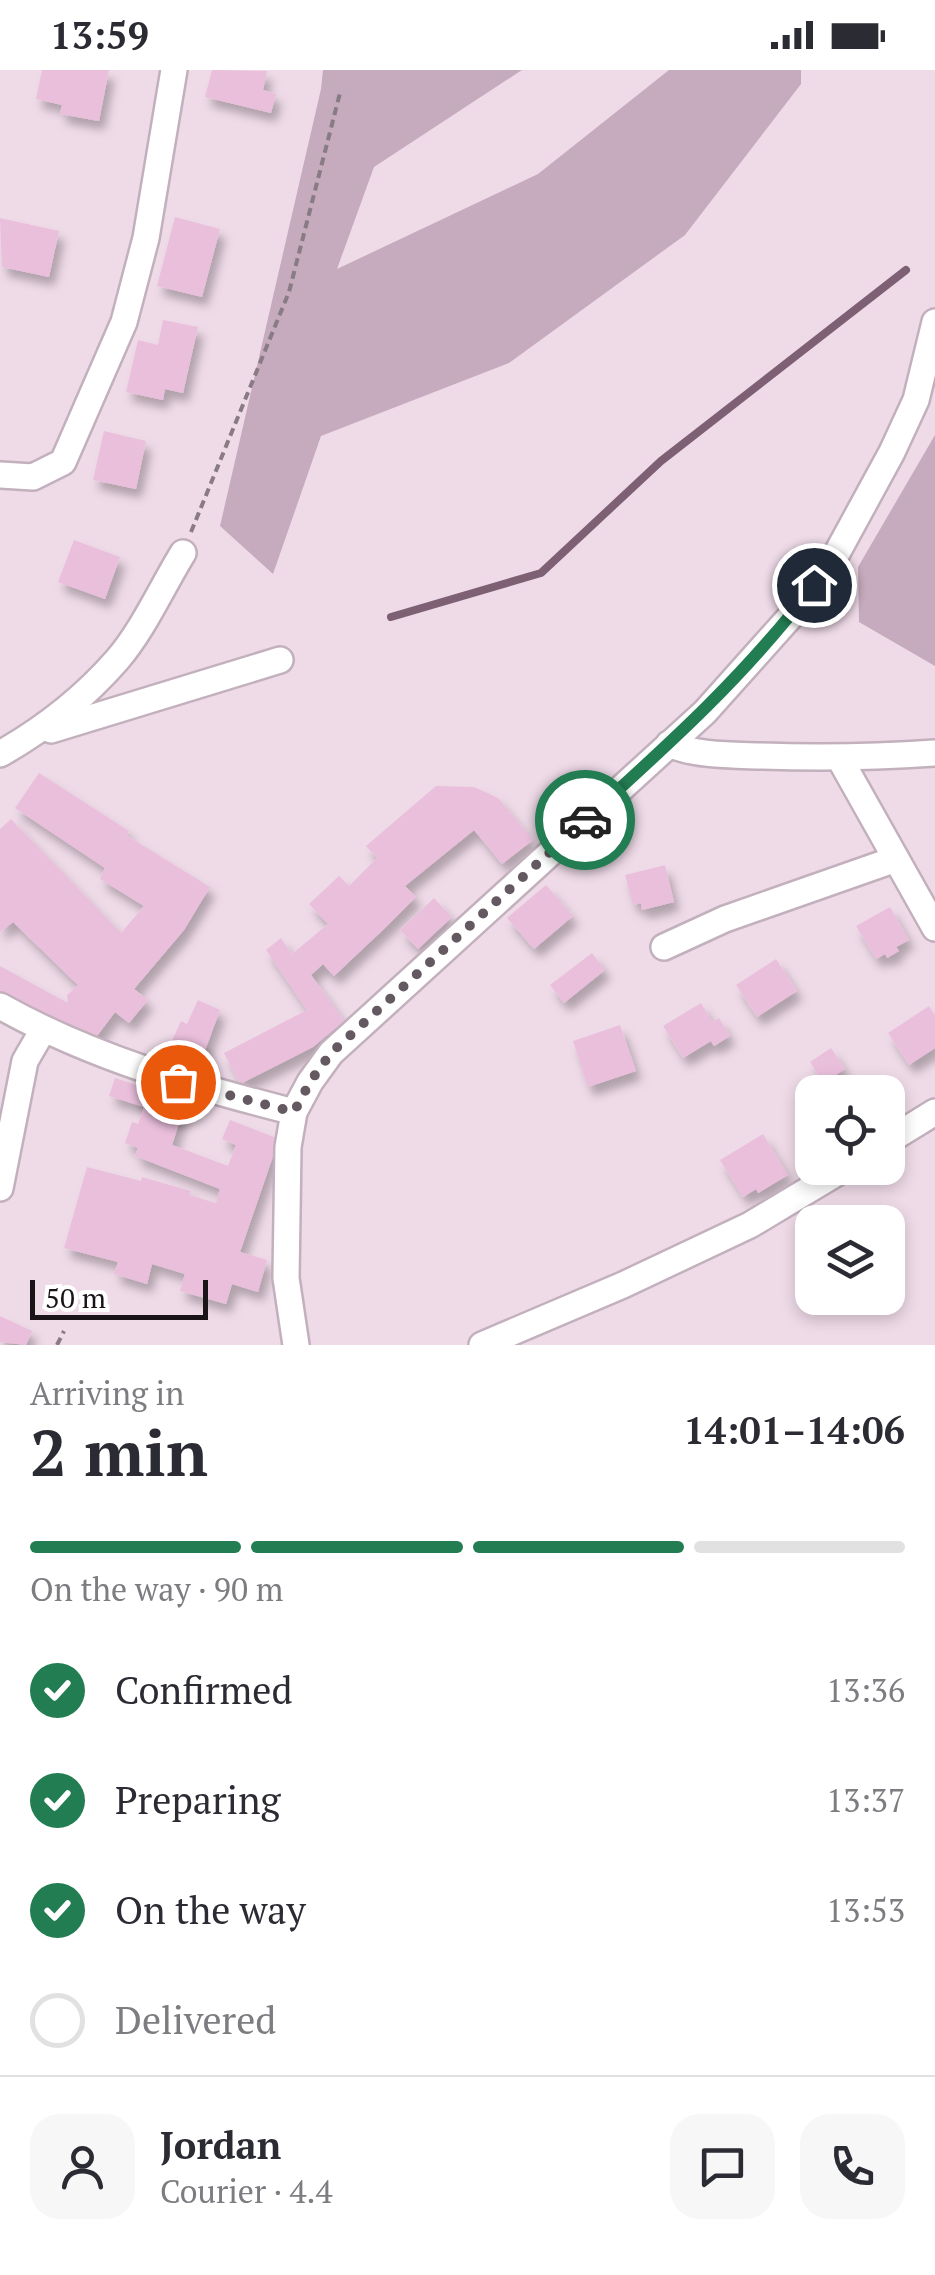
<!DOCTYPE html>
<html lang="en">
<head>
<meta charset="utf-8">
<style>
  :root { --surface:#fff; --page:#f7f7f7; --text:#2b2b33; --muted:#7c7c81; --line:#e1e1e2; --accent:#237d52 }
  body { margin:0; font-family:"PT Serif",serif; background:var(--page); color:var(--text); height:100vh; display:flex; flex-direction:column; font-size:38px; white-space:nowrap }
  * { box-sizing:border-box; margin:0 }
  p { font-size:32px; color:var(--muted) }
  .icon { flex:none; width:55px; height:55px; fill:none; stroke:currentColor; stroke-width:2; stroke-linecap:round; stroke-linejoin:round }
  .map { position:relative; height:1275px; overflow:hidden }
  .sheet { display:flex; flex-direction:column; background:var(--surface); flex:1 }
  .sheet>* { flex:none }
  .buttons { position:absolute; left:795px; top:1005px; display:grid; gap:20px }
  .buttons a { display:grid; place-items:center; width:110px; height:110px; border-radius:20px; background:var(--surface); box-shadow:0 5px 15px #0003; font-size:50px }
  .scale { position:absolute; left:30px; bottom:25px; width:178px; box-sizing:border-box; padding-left:10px; border:5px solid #1a1318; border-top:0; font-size:28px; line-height:35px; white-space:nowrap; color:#1a1318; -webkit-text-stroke:8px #fff; paint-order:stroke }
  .pin { position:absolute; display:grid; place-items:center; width:85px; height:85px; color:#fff; margin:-42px; border:5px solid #fff; border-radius:50%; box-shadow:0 2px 10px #0007 }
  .courier { position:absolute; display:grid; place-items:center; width:100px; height:100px; margin:-50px; border:8px solid #237d52; border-radius:50%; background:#fff; color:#222; box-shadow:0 2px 12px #0007 }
  .headline em { font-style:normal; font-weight:600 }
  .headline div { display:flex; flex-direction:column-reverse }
  .headline { display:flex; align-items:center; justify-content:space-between; height:170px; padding:0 30px }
  h1 { font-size:65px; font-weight:600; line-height:75px }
  .bar { display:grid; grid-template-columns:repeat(4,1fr); gap:15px 10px; align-content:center; height:120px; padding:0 30px }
  .bar i { height:12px; border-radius:8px; background:var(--line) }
  .bar .on { background:var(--accent) }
  .bar p { grid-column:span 4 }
  .line { display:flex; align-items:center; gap:25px; padding:0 30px; border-top:2px solid var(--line) }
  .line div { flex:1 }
  .round { display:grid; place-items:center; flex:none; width:105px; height:105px; border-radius:30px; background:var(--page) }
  ol { padding:0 30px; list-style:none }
  li { display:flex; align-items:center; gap:30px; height:110px }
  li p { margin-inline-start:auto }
  li .icon { padding:10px; border-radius:50%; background:var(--accent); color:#fff; stroke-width:4 }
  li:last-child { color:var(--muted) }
  li i { width:55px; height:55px; border:5px solid var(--line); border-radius:50% }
  .status { display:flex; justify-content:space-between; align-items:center; height:70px; padding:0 50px; background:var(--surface); direction:ltr }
  .status svg { height:28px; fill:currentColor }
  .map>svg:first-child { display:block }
</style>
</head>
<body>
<div class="status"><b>13:59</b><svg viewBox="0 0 49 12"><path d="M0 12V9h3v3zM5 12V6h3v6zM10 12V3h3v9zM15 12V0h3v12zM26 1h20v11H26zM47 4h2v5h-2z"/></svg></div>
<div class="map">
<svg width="935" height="1275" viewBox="0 0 935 1275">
  <defs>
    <filter id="shadow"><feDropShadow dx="5.5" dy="9" stdDeviation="5" flood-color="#0004"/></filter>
  </defs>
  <rect width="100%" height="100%" fill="#efdbe8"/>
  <g fill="#c6aabd">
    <path d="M323,0h199l-148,97 -37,102 201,-95 131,-104h132v14l-116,151 -176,128 -188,73 -48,138 -53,-48 101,-437z"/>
    <path d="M935,365v231l-76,-44 -1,-55z"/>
  </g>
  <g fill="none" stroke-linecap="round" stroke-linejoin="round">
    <path stroke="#7e6074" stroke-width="8" d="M391,547l150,-44 120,-112 245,-191"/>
  </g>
  <g fill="#eabfdc" filter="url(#shadow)">
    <path d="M42,0h67l-10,51 -39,-7 2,-9 -26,-6z"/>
    <path d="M212,0l55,1 -4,19 13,4 -5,19 -66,-16z"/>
    <path d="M175,147l45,12 -18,68 -45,-11z"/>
    <path d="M0,148l59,13 -10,46 -47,-10z"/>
    <path d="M163,250l35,7 -15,66 -18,-4 -2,11 -37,-8 12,-52 20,5z"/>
    <path d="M104,361l42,10 -10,48 -43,-9z"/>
    <path d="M74,470l46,17 -15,42 -47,-17z"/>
    <path d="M39,703l90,58 -3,4 84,52 -26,43 -50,59 14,11 -19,23 -14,-11 -21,28 -94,-48v-26l68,37 -1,-8 11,-10 -65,-63 -13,10v-103l11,-10 110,114 23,-27 -44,-27 5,-11 -90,-60z"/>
    <path d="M436,716l38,1 24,11 35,42 -31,24 -28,-34 -69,56 11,11 -29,29 -53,50 -11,-12 -12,11 33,46 -31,26 -73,37 -16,-31 83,-43 -41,-60 15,-12 11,16 36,-30 -19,-20 30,-28 10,10 28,-28 -11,-12z"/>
    <path d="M665,795l9,37 -32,8 -1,-7 -8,2 -8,-30z"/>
    <path d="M546,815l27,31 -39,33 -27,-31z"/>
    <path d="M434,828l18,19 -34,32 -18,-19z"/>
    <path d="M890,837l19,33 -13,7 3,4 -12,7 -2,-4 -9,5 -20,-33z"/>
    <path d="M592,883l13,17 -41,33 -14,-18z"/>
    <path d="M776,889l21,32 -40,26 -21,-32z"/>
    <path d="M198,930l22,10 -24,65 -33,-14 18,-40 6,3z"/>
    <path d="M701,933l11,19 7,-4 11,18 -16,10 -3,-5 -28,17 -20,-32z"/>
    <path d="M929,936l6,10v32l-26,17 -21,-32z"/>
    <path d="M620,955l16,46 -48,16 -15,-46z"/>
    <path d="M831,978l14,21 -22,14 -13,-21z"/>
    <path d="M115,1008l71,23 -14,44 56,21 8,-21 -14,-6 8,-19 49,19 -39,113 27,8 -9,32 -26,-8 -6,20 -46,-13 5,-17 -33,-10 -5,20 -33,-10 4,-12 -54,-14 23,-81 54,14 1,-4 49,14 -2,4 27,8 4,-14 -85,-33 3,-8 -13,-5 7,-21 6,2 6,-17 -35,-11z"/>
    <path d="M763,1064l25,41 -30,18 -2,-4 -13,8 -23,-37z"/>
    <path d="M0,1246l32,15 -6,14 -26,-3z"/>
  </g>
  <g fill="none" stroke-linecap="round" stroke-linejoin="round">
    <g stroke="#c3b0bd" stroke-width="30">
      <g id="minor">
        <path d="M0,405l33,2 30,-15 61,-140 22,-84 28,-168"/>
        <path d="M51,660l229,-70"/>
        <path d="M669,674c27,12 64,11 93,12 58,2 115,1 173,-3"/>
        <path d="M0,684c44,-25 83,-55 117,-94 26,-30 45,-73 66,-107"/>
        <path d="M840,689l95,169"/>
        <path d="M664,877l61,-28 171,-60"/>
        <path d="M0,936c93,52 192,80 294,106"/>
        <path d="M888,1071l47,-29"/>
        <path d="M0,1118l25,-127 18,-31"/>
        <path d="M296,1275l-10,-67 2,-131 6,-35 16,-30 21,-29 374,-341 85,-95 47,-64 55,-101 24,-52 19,-78"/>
        <path d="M482,1275l141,-60 127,-60 95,-57"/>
      </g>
    </g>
    <g stroke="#887b84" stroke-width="4" stroke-dasharray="8 5" stroke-linecap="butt">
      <path d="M191,462l98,-240 51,-199"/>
      <path d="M57,1275l7,-14"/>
    </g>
    <use href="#minor" stroke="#fff" stroke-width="25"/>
  </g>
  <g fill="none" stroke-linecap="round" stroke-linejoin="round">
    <path stroke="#655961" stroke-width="10" stroke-dasharray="0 18" d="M178,1012l116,30 16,-30 21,-29 254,-233"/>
    <path stroke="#237d52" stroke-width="12" d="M585,750c83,-75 161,-145 229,-235"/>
  </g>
</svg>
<div class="buttons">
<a><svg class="icon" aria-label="locate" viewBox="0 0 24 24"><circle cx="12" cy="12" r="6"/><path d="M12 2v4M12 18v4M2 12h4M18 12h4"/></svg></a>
<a><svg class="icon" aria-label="layers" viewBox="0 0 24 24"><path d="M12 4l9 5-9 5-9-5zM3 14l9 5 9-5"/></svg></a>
</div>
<div class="scale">50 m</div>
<div class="pin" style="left:178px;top:1012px;background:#ea580c"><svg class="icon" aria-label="bag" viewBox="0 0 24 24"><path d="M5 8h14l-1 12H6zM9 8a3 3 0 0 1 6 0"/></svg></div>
<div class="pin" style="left:814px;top:515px;background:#1f2937"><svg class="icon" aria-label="home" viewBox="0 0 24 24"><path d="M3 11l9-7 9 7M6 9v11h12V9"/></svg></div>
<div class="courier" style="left:585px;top:750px"><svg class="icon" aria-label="car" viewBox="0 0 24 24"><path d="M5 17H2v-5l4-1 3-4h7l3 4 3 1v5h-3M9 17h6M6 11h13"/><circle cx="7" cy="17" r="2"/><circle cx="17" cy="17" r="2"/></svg></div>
</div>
<section class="sheet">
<div class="headline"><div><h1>2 min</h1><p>Arriving in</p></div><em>14:01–14:06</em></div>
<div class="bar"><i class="on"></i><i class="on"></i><i class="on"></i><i></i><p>On the way · 90 m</p></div>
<ol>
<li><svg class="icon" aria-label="check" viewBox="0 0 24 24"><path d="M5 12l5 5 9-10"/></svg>Confirmed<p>13:36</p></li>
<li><svg class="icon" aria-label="check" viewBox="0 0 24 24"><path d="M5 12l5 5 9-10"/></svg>Preparing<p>13:37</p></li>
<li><svg class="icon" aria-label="check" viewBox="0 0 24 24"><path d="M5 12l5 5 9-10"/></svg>On the way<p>13:53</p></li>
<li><i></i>Delivered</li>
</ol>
<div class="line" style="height:180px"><a class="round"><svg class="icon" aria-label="person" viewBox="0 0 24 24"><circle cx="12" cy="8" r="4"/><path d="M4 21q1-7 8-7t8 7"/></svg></a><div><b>Jordan</b><p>Courier · 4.4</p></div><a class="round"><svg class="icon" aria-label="chat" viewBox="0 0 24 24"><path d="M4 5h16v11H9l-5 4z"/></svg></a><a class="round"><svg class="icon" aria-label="phone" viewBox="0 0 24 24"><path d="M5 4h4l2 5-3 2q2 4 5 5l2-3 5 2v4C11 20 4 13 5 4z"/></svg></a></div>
</section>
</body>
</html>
